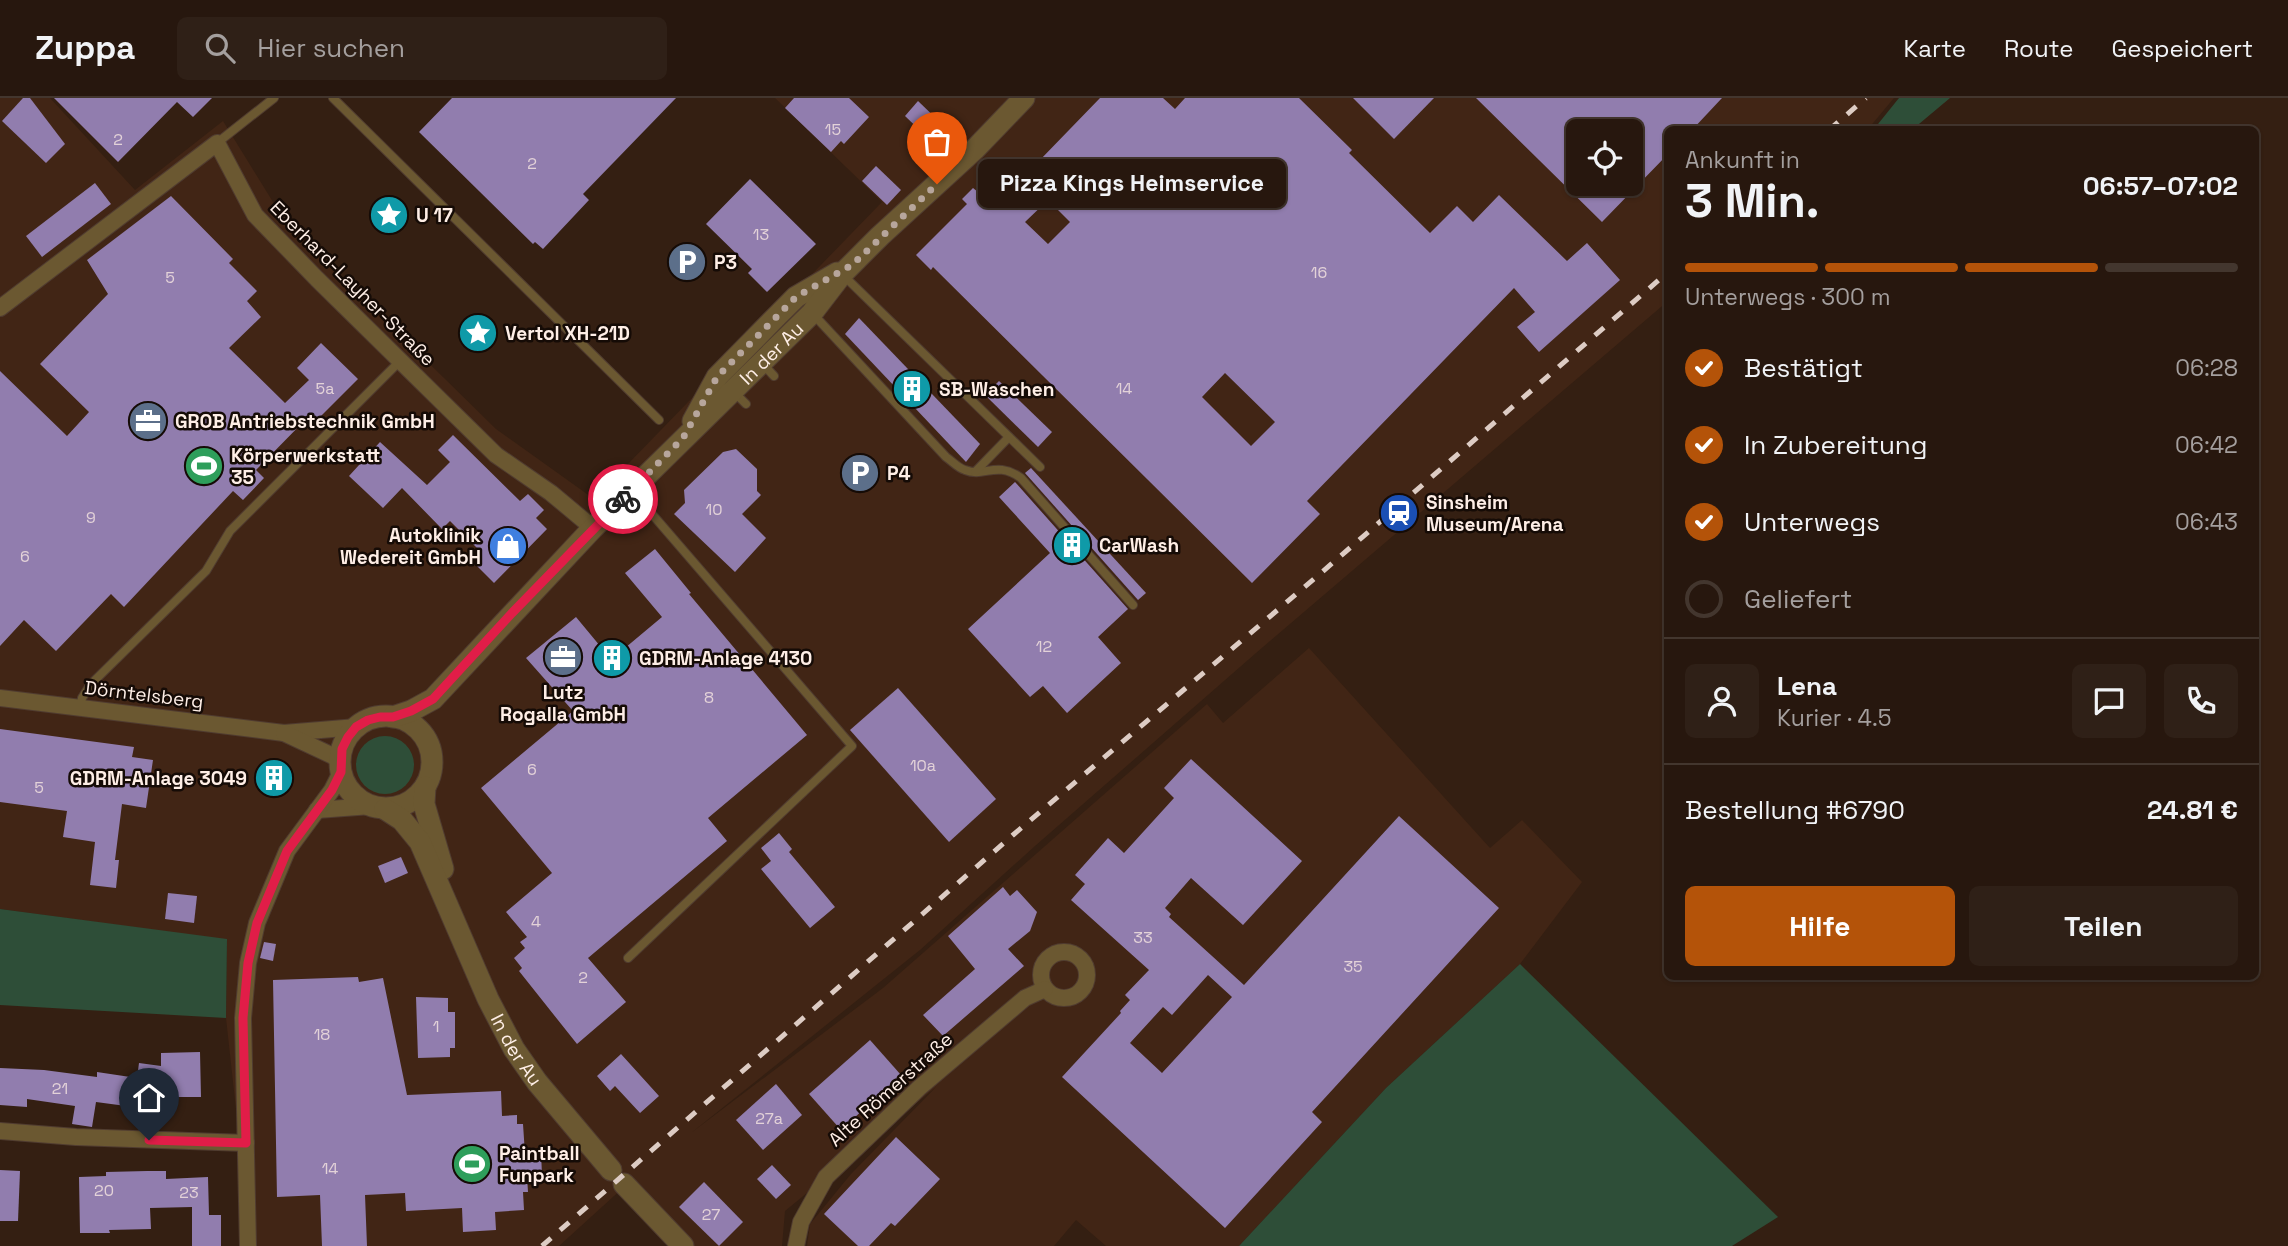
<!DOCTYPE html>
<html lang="de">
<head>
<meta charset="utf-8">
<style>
  :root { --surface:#27170e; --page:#2f2017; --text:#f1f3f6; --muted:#a49f9e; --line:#43362e; --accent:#b45309 }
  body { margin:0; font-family:"Space Grotesk",sans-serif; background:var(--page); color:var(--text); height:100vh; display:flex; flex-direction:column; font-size:26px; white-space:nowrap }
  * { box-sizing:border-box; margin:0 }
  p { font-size:23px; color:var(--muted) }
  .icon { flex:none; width:38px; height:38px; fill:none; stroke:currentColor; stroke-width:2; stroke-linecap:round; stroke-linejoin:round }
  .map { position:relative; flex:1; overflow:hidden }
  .drawer { position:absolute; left:1664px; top:28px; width:595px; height:854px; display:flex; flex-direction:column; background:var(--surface); border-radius:10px; box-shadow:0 2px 5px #0004,0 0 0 2px var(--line) }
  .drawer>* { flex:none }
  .controls { position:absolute; left:1566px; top:21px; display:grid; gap:14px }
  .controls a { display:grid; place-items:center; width:77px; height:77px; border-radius:10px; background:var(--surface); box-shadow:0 2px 5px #0004,0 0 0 2px var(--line); font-size:35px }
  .pin { position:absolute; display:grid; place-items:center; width:60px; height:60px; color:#fff; margin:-72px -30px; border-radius:50% 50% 50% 0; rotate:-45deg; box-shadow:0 0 7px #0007 }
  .pin .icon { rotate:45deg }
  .courier { position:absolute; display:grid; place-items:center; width:70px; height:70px; margin:-35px; border:5px solid #e11d48; border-radius:50%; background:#fff; color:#222; box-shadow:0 2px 9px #0007 }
  .bubble { position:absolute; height:49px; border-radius:10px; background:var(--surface); box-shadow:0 2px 5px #0004,0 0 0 2px var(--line); font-size:23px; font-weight:700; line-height:49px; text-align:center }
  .head em { font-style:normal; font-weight:700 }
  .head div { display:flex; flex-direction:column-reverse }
  .head { display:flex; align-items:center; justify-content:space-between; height:119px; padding:0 21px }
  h1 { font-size:46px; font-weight:700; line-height:52px }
  .bar { display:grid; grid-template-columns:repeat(4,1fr); gap:10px 7px; align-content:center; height:84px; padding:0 21px }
  .bar i { height:9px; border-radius:5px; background:var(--line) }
  .bar .on { background:var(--accent) }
  .bar p { grid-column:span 4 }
  .line { display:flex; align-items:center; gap:18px; padding:0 21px; border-top:2px solid var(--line) }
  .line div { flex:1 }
  .round { display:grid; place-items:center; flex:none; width:74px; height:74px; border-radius:10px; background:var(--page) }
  ol { padding:0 21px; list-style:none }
  li { display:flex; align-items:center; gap:21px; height:77px }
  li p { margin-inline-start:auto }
  li .icon { padding:7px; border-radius:50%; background:var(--accent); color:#fff; stroke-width:4 }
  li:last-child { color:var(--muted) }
  li i { width:38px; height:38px; border:4px solid var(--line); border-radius:50% }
  .button { display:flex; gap:14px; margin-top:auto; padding:14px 21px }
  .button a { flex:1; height:80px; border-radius:10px; background:var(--accent); color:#fff; font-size:28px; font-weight:700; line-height:80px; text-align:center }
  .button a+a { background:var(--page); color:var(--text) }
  header { display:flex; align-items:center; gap:42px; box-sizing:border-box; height:98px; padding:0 35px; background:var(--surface); border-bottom:2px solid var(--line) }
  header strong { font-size:33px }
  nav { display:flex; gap:38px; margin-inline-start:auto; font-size:24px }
  .search { width:490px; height:63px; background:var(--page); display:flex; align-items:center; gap:18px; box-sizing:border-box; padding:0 24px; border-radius:10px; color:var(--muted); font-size:26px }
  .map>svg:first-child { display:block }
</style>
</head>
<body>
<header>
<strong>Zuppa</strong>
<div class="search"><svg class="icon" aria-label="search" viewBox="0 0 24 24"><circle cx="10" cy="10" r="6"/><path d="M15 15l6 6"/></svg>Hier suchen</div>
<nav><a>Karte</a><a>Route</a><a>Gespeichert</a></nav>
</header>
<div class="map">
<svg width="2288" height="1148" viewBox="0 0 2288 1148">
  <rect width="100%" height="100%" fill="#341f12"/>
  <path fill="#412515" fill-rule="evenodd" d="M0,0h50l85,92 88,-69 63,102 210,206 98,70 288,-297 -107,-104h1119l-26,31 -200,1v171l-412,352 -221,193 -115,104 -229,183 192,-145 324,-284 16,19 86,-75 181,200 32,-28 60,62 -62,82 -134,124 -147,158h-133l-30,-26 -22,26h-247l3,-22 41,-50 85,-87 -151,124 -3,35h-99l-58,-60 -66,60h-308l-25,-228 1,-78 -227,-31zM1578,33h53v53h-53z"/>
  <g fill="#2e4e38">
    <path d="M1899,0h51l-37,31h-39z"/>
    <circle cx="385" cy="667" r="29"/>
    <path d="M0,811l227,30 -1,79 -226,-13z"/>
    <path d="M1520,866l258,253 -46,29h-493l147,-158z"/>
  </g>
  <g fill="#917dae" fill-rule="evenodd">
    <path d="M23,0h7l35,46 -19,19 -44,-42z"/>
    <path d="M54,0h158l-19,19 -16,-15 -59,60z"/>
    <path d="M452,0h224l-93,96 6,6 -46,49 -8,-7 -2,2 -114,-112z"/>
    <path d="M794,0h55l20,19 -25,27 -3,-3 -10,11 -46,-44z"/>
    <path d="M1100,0h63l12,11 10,-11h114l53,52 -3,3 81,80 27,-27 16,16 26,-27 68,66 20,-18 33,37 -81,72 -22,-25 18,-15 -21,-24 -207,213 13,13 -68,69 -319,-316 -2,3 -15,-15 51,-51 -5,-5 11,-11 5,4 10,-10 16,15zM1048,102l22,22 -22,22 -23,-22zM1225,275l50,49 -24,24 -49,-49z"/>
    <path d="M1353,0h81l-40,41z"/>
    <path d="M1476,0h246l-30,32h-24v24l-66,68zM1578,33h53v53h-53z"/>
    <path d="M918,3l26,25 -14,14 -25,-24z"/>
    <path d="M876,68l25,24 -14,15 -25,-24z"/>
    <path d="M750,81l66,65 -49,48 -19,-19 4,-4 -46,-45z"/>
    <path d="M95,85l16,21 -69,53 -16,-21z"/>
    <path d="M171,98l62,63 -4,4 28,28 -10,10 14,16 -32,31 56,55 24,-23 -12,-12 24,-25 37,36 -41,41 -6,-6 -55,56 8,8 -21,22 -10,-9 -109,116 -13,-13 -55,57 -32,-31 -24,26v-275l67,65 22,-24 -49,-48 68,-70 -21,-34z"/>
    <path d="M859,220l121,126 -14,18 -121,-128z"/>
    <path d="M999,283l53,51 -14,15 -53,-52z"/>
    <path d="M453,337l67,66 8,-7 16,16 -8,8 11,11 -53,54 -21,-21 9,-9 -32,-32 -8,8 -40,-41 -19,20 -34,-32 31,-34 47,43 23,-23 -12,-12z"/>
    <path d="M736,351l21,20v22l4,4 -19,19 24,24 -31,34 -61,-58 11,-11 -1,-13 39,-38z"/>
    <path d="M1031,370l115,125 -8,7 -113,-127z"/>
    <path d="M1015,384l113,127 -30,28 23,26 -54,50 -24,-27 -13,11 -62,-68 82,-76 -51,-56z"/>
    <path d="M655,451l36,44 -2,1 118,141 -99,83 19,23 -139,117 38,44 -49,42 -58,-73 3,-3 -8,-10 11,-10 -5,-6 7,-5 -21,-25 46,-39 -71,-85 92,-77 -47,-53 50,-41 34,41h3l49,-41 -37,-44z"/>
    <path d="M898,590l98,111 -47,43 -99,-112z"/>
    <path d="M0,631l134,18 -2,10 21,3 -7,48 -24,-4 -7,56h4l-3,28 -26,-3 5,-43 -32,-5 4,-26 -67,-9z"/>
    <path d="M1191,661l111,102 -59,64 -52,-47 -26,30 6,6 -2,3 75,68 155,-169 100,92 -187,204 10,10 -97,106 -163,-151 59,-64 -1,-2 10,-11 -5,-5 24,-25 -78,-70 14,-16 -10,-9 33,-37 16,15 50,-55 -10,-10zM1208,877l24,22 -70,76 -32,-30 33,-36 9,8z"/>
    <path d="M779,735l13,16 -3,3 46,55 -25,21 -49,-59 10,-8 -10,-13z"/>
    <path d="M401,759l7,16 -23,10 -7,-17z"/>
    <path d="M1003,789l7,9 7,-6 20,22 -7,19 -22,18 16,17 -81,70 -20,-21 52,-46 -27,-33z"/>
    <path d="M168,795l29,3 -3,27 -29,-4z"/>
    <path d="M264,844l12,2 -3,17 -13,-3z"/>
    <path d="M358,879l1,5 24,-4 24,117 94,-4 1,25 15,-1v9h6l2,30 16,-2 1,23 -15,1 1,16h-5l1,18 -29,2 1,18 -33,2 -1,-24 -56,3 -1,-18 -40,2 2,51h-45l-2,-51 -43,2 -4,-217z"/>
    <path d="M416,899l32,1v14h7v36h-5v9l-32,1z"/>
    <path d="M870,942l31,35 -60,55 -32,-36z"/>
    <path d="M200,954l1,45h-42v10l-18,1 -45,-6 -4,25 -20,-3 3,-18 -48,-7v8l-27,-2v-37l44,2 53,7v-5l40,6 2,-15 22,3v-13z"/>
    <path d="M621,956l38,42 -19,17 -25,-27 -5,5 -13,-15z"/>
    <path d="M776,986l26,31 -39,35 -27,-30z"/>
    <path d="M896,1039l44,42 -45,47 -4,-3 -22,23h-11l-34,-32z"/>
    <path d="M772,1067l19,20 -15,14 -19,-20z"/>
    <path d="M0,1072l20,1 -2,50h-18z"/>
    <path d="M147,1073h19v8l42,-2 1,38h12v31h-29v-39l-42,1 1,21 -42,1 1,3h-30l-1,-56 27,-1v-4z"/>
    <path d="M704,1084l39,40 -24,24 -40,-39z"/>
  </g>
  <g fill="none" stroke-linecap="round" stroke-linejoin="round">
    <g stroke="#503c30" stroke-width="10">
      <g id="service">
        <path d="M333,0l326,322"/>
        <path d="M217,45l57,-45"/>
        <path d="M842,176l198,193"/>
        <path d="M814,217l132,142c6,4 12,11 19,13 20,8 31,-10 56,8l112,127"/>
        <path d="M762,265l12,13"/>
        <path d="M733,293l13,13"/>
        <path d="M975,374l34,-35"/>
        <path d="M80,610l2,-10 9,-14 115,-113 24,-40 170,-170"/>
        <path d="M628,860l224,-212 -219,-254"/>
      </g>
    </g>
    <g stroke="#503c30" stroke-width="18">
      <g id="minor">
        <path d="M0,210l217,-165 38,72 62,64 179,176 55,38 42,35"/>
        <path d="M0,600l284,35 73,-6"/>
        <path d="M284,635l49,23 7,6"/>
        <path d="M317,712l54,-4"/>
        <circle cx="1064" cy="877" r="23"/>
        <path d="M0,1033l76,6 170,6"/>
        <path d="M248,1148l-5,-228 5,-55 9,-40 30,-72 45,-61 9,-18"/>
        <path d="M796,1148l5,-24 25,-45 93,-89 106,-90 20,-9"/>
      </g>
    </g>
    <g stroke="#503c30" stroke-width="23">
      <g id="tertiary">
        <path d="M693,323l24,-44 60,-61 19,-19 41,-24"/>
        <circle cx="386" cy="664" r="46"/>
        <path id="s1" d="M393,619l18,-6 22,-12 160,-171 219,-215 30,-39 38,-38 95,-87 49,-51"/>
        <path d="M425,689l-1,17 19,65"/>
        <path id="s2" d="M385,711l17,11 18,22 68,157 26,50 23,33 74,88"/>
        <path d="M624,1086l59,62"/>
      </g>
    </g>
    <use href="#service" stroke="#6b5831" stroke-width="8"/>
    <use href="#minor" stroke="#6b5831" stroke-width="16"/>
    <use href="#tertiary" stroke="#6b5831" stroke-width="21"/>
    <g stroke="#ddccc4" stroke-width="5" stroke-dasharray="12 12" stroke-linecap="butt">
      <path d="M1829,32l37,-32"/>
      <path d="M542,1148l471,-411 308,-262 347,-301"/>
    </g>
  </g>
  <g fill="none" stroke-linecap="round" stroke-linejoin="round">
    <path stroke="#b7a69c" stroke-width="7" stroke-dasharray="0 12.6" d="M623,401l60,-61 34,-61 79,-80 56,-32 85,-81"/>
    <path stroke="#e11d48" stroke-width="9" d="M149,1042l97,3 -3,-125 5,-55 9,-40 30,-72 45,-61 9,-18 1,-23 6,-12 8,-10 12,-7 12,-3h13l18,-6 22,-12 79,-86 111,-114"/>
  </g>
  <defs>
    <g id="sight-disc" transform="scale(2.0125)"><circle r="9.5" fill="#0f9aa8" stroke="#150b06"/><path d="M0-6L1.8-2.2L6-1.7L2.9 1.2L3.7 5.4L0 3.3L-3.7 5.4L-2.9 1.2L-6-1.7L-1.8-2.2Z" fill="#fff"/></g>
    <g id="parking-disc" transform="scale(2.0125)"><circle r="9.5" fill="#5c6f8a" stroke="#150b06"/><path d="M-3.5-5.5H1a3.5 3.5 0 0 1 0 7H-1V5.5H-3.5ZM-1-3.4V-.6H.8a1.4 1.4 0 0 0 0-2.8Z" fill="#fff"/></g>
    <g id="building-disc" transform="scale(2.0125)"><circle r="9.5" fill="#0f9aa8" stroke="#150b06"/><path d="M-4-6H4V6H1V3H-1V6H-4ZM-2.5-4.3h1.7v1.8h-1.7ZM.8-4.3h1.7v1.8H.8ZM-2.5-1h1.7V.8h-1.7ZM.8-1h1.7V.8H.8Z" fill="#fff"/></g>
    <g id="office-disc" transform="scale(2.0125)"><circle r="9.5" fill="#5c6f8a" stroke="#150b06"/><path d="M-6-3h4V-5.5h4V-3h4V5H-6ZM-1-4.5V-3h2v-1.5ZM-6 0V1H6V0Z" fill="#fff"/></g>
    <g id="stadium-disc" transform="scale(2.0125)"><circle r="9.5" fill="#2e9e5b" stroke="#150b06"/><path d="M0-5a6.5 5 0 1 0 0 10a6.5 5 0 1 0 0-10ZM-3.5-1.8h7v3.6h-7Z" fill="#fff"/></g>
    <g id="station-disc" transform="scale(2.0125)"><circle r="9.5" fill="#1a4fb4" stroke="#150b06"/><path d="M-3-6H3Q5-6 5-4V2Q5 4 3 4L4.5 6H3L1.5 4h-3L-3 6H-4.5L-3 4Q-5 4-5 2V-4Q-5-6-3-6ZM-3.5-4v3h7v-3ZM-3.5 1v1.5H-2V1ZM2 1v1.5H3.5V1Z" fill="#fff"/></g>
    <g id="shop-disc" transform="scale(2.0125)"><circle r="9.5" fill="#3f7fe0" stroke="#150b06"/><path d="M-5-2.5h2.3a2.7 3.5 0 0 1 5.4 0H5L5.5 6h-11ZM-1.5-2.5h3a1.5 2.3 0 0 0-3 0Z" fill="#fff"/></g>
  </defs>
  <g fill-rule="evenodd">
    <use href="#sight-disc" x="389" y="117"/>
    <use href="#parking-disc" x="687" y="164"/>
    <use href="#sight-disc" x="478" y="235"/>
    <use href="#building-disc" x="912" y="291"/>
    <use href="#office-disc" x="148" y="323"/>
    <use href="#stadium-disc" x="204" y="368"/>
    <use href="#parking-disc" x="860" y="375"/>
    <use href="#station-disc" x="1399" y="415"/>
    <use href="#building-disc" x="1072" y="447"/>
    <use href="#shop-disc" x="508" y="448"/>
    <use href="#office-disc" x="563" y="559"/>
    <use href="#building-disc" x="612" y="560"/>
    <use href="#building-disc" x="274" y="680"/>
    <use href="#stadium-disc" x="472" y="1066"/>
  </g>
  <g text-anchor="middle" stroke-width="5" stroke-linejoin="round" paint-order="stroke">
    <g font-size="16" fill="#e3d2d8">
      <text x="833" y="37">15</text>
      <text x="118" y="47">2</text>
      <text x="532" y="71">2</text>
      <text x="761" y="142">13</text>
      <text x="1319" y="180">16</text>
      <text x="170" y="185">5</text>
      <text x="325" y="296">5a</text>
      <text x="1124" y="296">14</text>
      <text x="714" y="417">10</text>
      <text x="91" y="425">9</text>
      <text x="25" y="464">6</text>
      <text x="1044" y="554">12</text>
      <text x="709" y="605">8</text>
      <text x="923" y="673">10a</text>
      <text x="532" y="677">6</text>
      <text x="39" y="695">5</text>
      <text x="536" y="829">4</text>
      <text x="1143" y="845">33</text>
      <text x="1353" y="874">35</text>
      <text x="583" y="885">2</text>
      <text x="436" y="934">1</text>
      <text x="322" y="942">18</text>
      <text x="60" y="996">21</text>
      <text x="769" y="1026">27a</text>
      <text x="330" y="1076">14</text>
      <text x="104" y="1098">20</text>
      <text x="189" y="1100">23</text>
      <text x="711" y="1122">27</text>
    </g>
    <g font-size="19" font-weight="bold" fill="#feeee6" stroke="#150b06" text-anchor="start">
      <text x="416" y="124">U 17</text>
      <text x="714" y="171">P3</text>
      <text x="505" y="242">Vertol XH-21D</text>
      <text x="939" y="298">SB-Waschen</text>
      <text x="175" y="330">GROB Antriebstechnik GmbH</text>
      <text x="231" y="364">Körperwerkstatt<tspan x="231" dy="22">35</tspan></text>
      <text x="887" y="382">P4</text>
      <text x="1426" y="411">Sinsheim<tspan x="1426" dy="22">Museum/Arena</tspan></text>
      <text x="481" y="444" text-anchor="end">Autoklinik<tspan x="481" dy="22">Wedereit GmbH</tspan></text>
      <text x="1099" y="454">CarWash</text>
      <text x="639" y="567">GDRM-Anlage 4130</text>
      <text x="563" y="601" text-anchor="middle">Lutz<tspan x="563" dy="22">Rogalla GmbH</tspan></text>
      <text x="247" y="687" text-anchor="end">GDRM-Anlage 3049</text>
      <text x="499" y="1062">Paintball<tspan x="499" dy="22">Funpark</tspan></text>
    </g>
    <g font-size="19" fill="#feeee6" stroke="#150b06">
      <text transform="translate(353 185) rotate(45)" y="7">Eberhard-Layher-Straße</text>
      <text dy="7" stroke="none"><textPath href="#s1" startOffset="528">In der Au</textPath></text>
      <text transform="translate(144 596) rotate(7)" y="7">Dörntelsberg</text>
      <text dy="7" stroke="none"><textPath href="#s2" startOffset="278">In der Au</textPath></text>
      <text transform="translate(890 991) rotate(-42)" y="7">Alte Römerstraße</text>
    </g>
  </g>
</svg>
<div class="controls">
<a><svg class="icon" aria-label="locate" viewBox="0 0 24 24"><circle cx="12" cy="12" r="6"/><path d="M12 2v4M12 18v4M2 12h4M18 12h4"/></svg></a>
</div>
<div class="pin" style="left:937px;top:86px;background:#ea580c"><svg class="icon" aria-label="bag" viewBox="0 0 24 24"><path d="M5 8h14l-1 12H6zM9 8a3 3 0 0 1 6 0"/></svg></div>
<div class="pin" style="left:149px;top:1042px;background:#1f2937"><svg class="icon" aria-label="home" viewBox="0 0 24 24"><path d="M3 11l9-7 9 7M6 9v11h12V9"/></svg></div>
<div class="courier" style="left:623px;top:401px"><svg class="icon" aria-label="bike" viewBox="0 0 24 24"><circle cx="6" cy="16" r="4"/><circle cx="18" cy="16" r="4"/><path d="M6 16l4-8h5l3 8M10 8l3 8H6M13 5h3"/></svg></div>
<div class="bubble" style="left:978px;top:61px;width:308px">Pizza Kings Heimservice</div>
<section class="drawer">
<div class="head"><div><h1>3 Min.</h1><p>Ankunft in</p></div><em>06:57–07:02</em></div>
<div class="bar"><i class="on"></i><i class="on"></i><i class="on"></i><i></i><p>Unterwegs · 300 m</p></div>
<ol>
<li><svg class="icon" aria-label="check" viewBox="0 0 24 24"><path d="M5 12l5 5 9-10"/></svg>Bestätigt<p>06:28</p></li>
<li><svg class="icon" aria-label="check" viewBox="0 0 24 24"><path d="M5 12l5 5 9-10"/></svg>In Zubereitung<p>06:42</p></li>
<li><svg class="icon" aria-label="check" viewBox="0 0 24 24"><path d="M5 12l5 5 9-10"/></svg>Unterwegs<p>06:43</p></li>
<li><i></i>Geliefert</li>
</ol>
<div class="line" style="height:126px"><a class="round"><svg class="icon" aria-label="person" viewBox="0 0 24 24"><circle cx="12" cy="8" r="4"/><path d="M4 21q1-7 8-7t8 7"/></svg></a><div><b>Lena</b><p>Kurier · 4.5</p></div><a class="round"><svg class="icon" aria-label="chat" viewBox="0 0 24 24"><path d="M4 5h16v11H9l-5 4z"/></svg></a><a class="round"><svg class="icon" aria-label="phone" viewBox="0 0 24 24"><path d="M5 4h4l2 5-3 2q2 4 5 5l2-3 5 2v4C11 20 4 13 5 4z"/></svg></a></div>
<div class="line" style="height:91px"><div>Bestellung #6790</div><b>24.81 €</b></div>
<div class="button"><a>Hilfe</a><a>Teilen</a></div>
</section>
</div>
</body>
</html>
